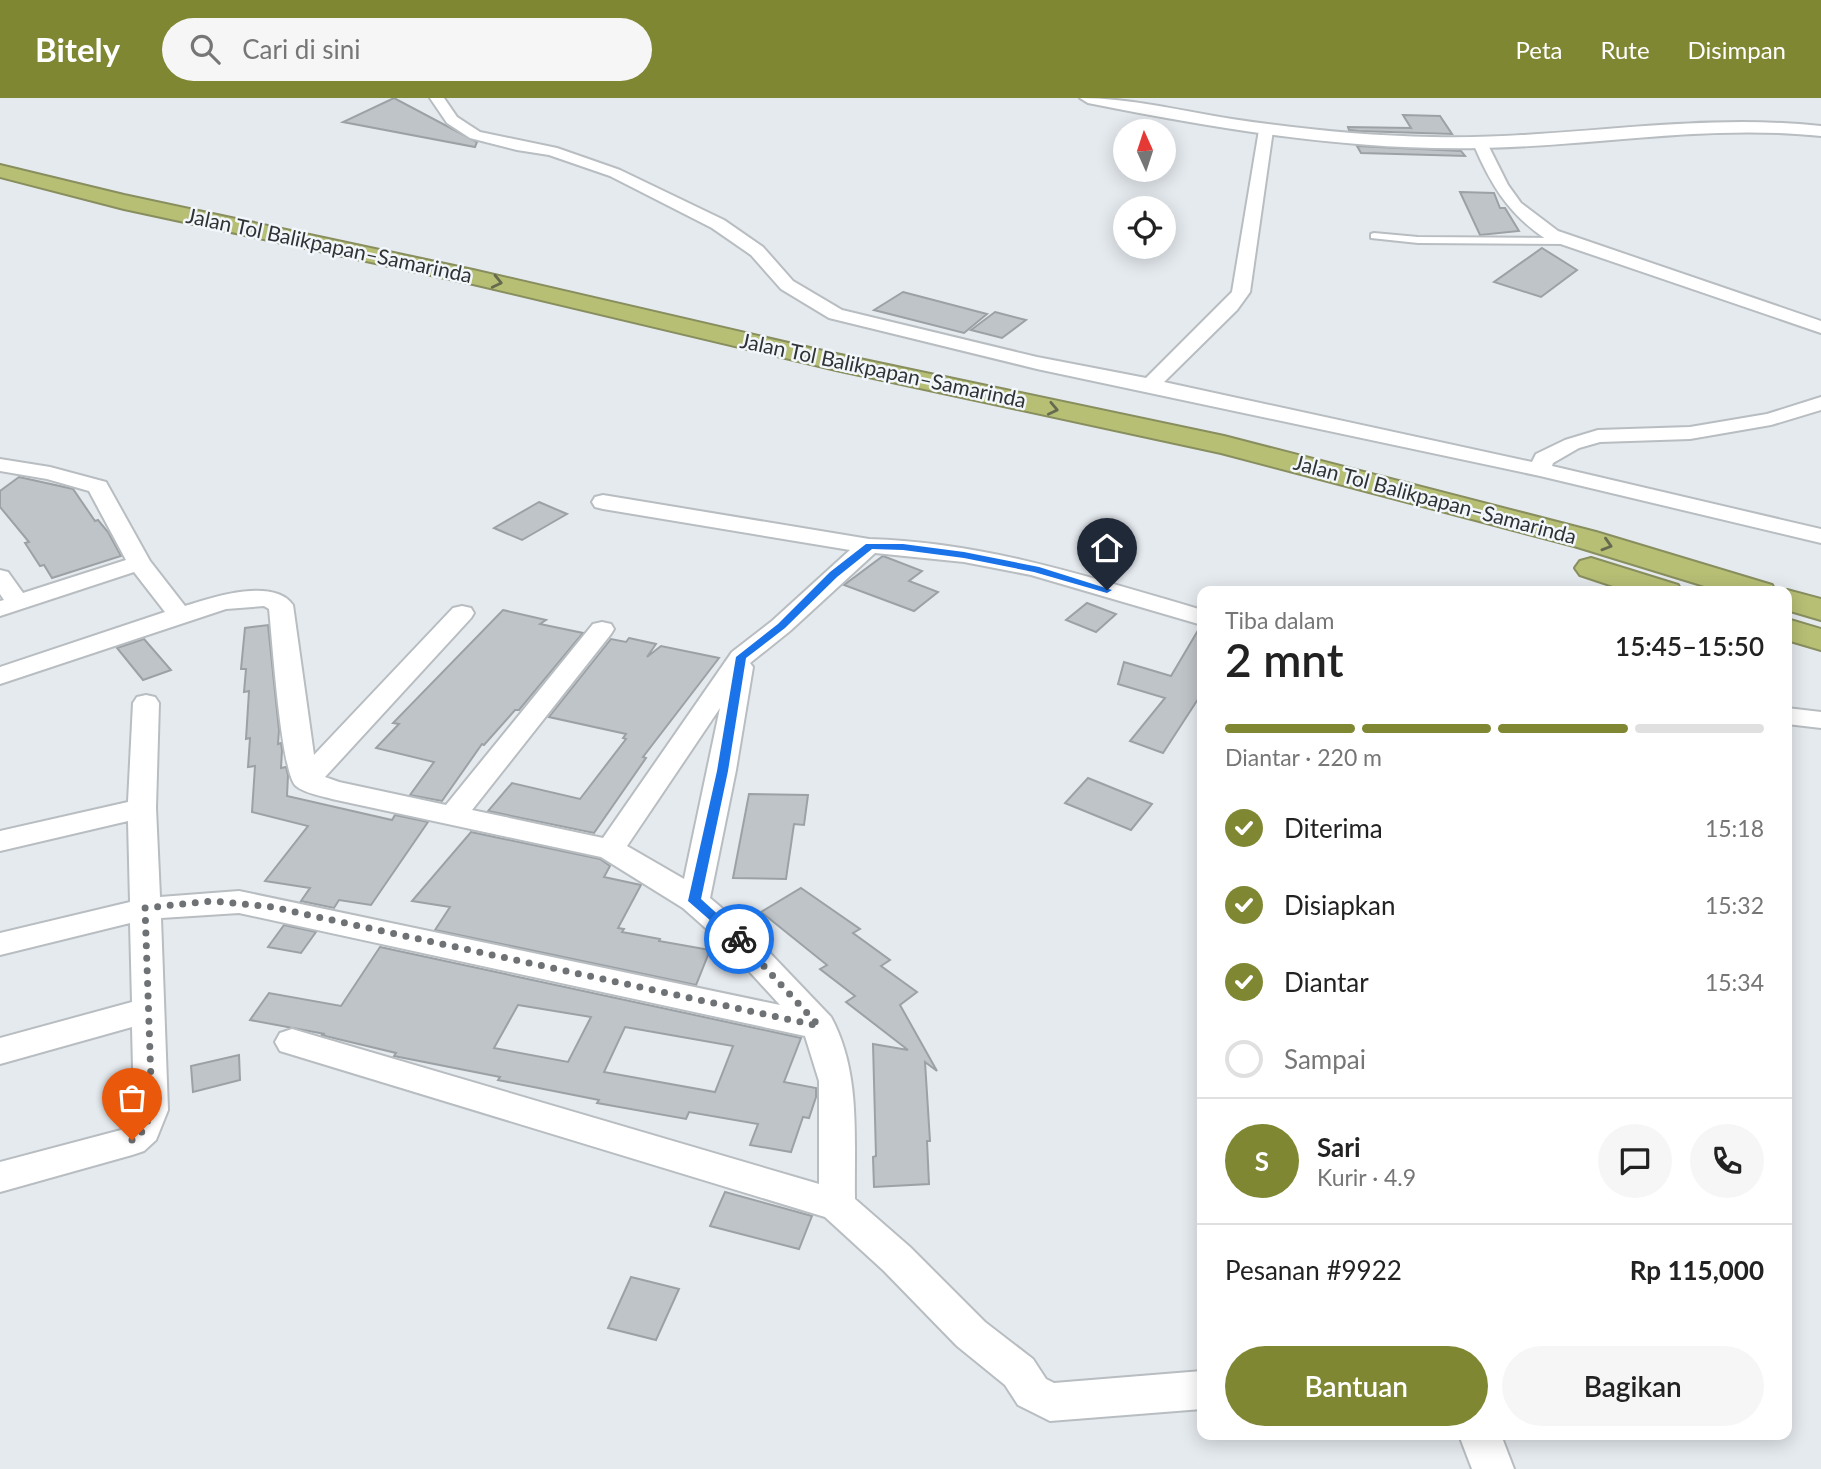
<!DOCTYPE html>
<html lang="id">
<head>
<meta charset="utf-8">
<style>
  :root { --surface:#fff; --page:#f6f6f6; --text:#222; --muted:#767676; --line:#e0e0e0; --accent:#7f8733 }
  body { margin:0; font-family:Lato,sans-serif; background:var(--page); color:var(--text); height:100vh; display:flex; flex-direction:column; font-size:26px; white-space:nowrap }
  * { box-sizing:border-box; margin:0 }
  p { font-size:23px; color:var(--muted) }
  .icon { flex:none; width:38px; height:38px; fill:none; stroke:currentColor; stroke-width:2; stroke-linecap:round; stroke-linejoin:round }
  .map { position:relative; flex:1; overflow:hidden }
  .side { position:absolute; left:1197px; top:488px; width:595px; height:854px; display:flex; flex-direction:column; background:var(--surface); border-radius:14px; box-shadow:0 4px 18px #0003 }
  .side>* { flex:none }
  .needle { width:46px; rotate:357deg }
  .controls { position:absolute; left:1113px; top:21px; display:grid; gap:14px }
  .controls a { display:grid; place-items:center; width:63px; height:63px; border-radius:50%; background:var(--surface); box-shadow:0 4px 18px #0003; font-size:35px }
  .pin { position:absolute; display:grid; place-items:center; width:60px; height:60px; color:#fff; margin:-72px -30px; border-radius:50% 50% 50% 0; rotate:-45deg; box-shadow:0 0 7px #0007 }
  .pin .icon { rotate:45deg }
  .courier { position:absolute; display:grid; place-items:center; width:70px; height:70px; margin:-35px; border:5px solid #1a73e8; border-radius:50%; background:#fff; color:#222; box-shadow:0 2px 9px #0007 }
  .overview em { font-style:normal; font-weight:600 }
  .overview div { display:flex; flex-direction:column-reverse }
  .overview { display:flex; align-items:center; justify-content:space-between; height:119px; padding:0 28px }
  h1 { font-size:46px; font-weight:600; line-height:52px }
  .bar { display:grid; grid-template-columns:repeat(4,1fr); gap:10px 7px; align-content:center; height:84px; padding:0 28px }
  .bar i { height:9px; border-radius:5px; background:var(--line) }
  .bar .selected { background:var(--accent) }
  .bar p { grid-column:span 4 }
  .line { display:flex; align-items:center; gap:18px; padding:0 28px; border-top:2px solid var(--line) }
  .line div { flex:1 }
  .round { display:grid; place-items:center; flex:none; width:74px; height:74px; border-radius:37px; background:var(--page) }
  ol { padding:0 28px; list-style:none }
  li { display:flex; align-items:center; gap:21px; height:77px }
  li p { margin-inline-start:auto }
  li .icon { padding:7px; border-radius:50%; background:var(--accent); color:#fff; stroke-width:4 }
  li:last-child { color:var(--muted) }
  li i { width:38px; height:38px; border:4px solid var(--line); border-radius:50% }
  .action { display:flex; gap:14px; margin-top:auto; padding:14px 28px }
  .action a { flex:1; height:80px; border-radius:42px; background:var(--accent); color:#fff; font-size:28px; font-weight:600; line-height:80px; text-align:center }
  .action a+a { background:var(--page); color:var(--text) }
  header { display:flex; align-items:center; gap:42px; box-sizing:border-box; height:98px; padding:0 35px; background:var(--accent); color:#fff }
  header strong { font-size:33px }
  nav { display:flex; gap:38px; margin-inline-start:auto; font-size:24px }
  .search { width:490px; height:63px; background:var(--page); display:flex; align-items:center; gap:18px; box-sizing:border-box; padding:0 24px; border-radius:38px; color:var(--muted); font-size:26px }
  .map>svg:first-child { display:block }
</style>
</head>
<body>
<header>
<strong>Bitely</strong>
<div class="search"><svg class="icon" aria-label="search" viewBox="0 0 24 24"><circle cx="10" cy="10" r="6"/><path d="M15 15l6 6"/></svg>Cari di sini</div>
<nav><a>Peta</a><a>Rute</a><a>Disimpan</a></nav>
</header>
<div class="map">
<svg width="1821" height="1371" viewBox="0 0 1821 1371">
  <rect width="100%" height="100%" fill="#e5eaef"/>
  <g fill="#bfc4c9" stroke="#9ca1a5" stroke-width="2" fill-rule="evenodd">
    <path d="M394,0l83,44 -2,5 -132,-25z"/>
    <path d="M1403,17l37,1 12,18 -94,-3 -9,-1 -1,-3 63,1z"/>
    <path d="M1357,48l104,5 4,5 -104,-3z"/>
    <path d="M1460,94l34,1 6,15h5l14,23 -39,4z"/>
    <path d="M1542,150l35,22 -36,27 -47,-15z"/>
    <path d="M903,194l84,22 -23,19 -90,-23z"/>
    <path d="M995,214l31,8 -24,18 -31,-8z"/>
    <path d="M19,379l54,12 22,32 3,-1 10,12 13,24 -69,22 -8,-13 -4,1 -15,-23 4,-1 -29,-35v-16z"/>
    <path d="M539,404l28,12 -45,26 -28,-12z"/>
    <path d="M883,458l39,15 -13,10 29,11 -24,19 -70,-26z"/>
    <path d="M1087,505l29,11 -20,18 -30,-12z"/>
    <path d="M503,512l43,10 -6,4 43,9 -64,77h-4l-31,35 -2,-1 -40,57 -32,-6 24,-33 -58,-14 23,-24 -6,-1z"/>
    <path d="M268,527l11,105 -1,14 3,-1 1,7 -1,18 5,-1 2,8 -1,21 105,24 3,-5 33,7 -57,83 -32,-5 -5,8 -33,-7 9,-13 -45,-7 43,-55 -56,-14 3,-46 -7,1 2,-29 -4,1 3,-48 -5,1 2,-23h-5l4,-41z"/>
    <path d="M1200,529h2v66l-39,60 -33,-12 35,-43 -47,-14 6,-22 47,14z"/>
    <path d="M629,540l27,6 -9,13 14,-11 58,12 -76,99 3,1 -52,75 -106,-22 24,-28 68,16 46,-60 -3,-1 3,-4 -77,-17 62,-78 15,3z"/>
    <path d="M144,541l27,31 -28,10 -26,-32z"/>
    <path d="M1088,680l64,26 -21,26 -66,-27z"/>
    <path d="M749,696l59,1 -4,30 -10,-1 -8,55 -53,-1z"/>
    <path d="M471,734l129,27 10,7 -6,11 37,8 -23,43 6,1 -2,3 38,7 -1,2 51,9 -14,35 -261,-55 15,-23 -38,-6z"/>
    <path d="M801,790l59,41 -7,4 37,27 -9,6 36,26 -17,13 37,66 -12,-9 5,79h-3l2,43 -55,3 -1,-30 3,-1 -3,-112 35,6 -62,-48 9,-6 -35,-27 7,-4 -66,-53z"/>
    <path d="M284,827l32,7 -15,21 -33,-6z"/>
    <path d="M380,849l421,91 -17,44 32,6v9l-7,21 -6,-1 -12,35 -41,-7 8,-21 -69,-12 -3,7 -89,-16 2,-3 -101,-20 2,-3 -106,-21 2,-3 -75,-18 4,-1 -75,-14 19,-27 72,13zM518,907l73,12 -23,45 -74,-14zM625,929l108,19 -18,46 -111,-20z"/>
    <path d="M239,957l1,25 -47,12 -2,-26z"/>
    <path d="M725,1094l87,24 -13,33 -89,-23z"/>
    <path d="M631,1179l48,12 -23,51 -48,-12z"/>
  </g>
  <g fill="none" stroke-linecap="round" stroke-linejoin="round">
    <g stroke="#b8bdc1" stroke-width="4">
      <path id="service" d="M1374,135l44,4 148,1 4,3 -4,3 -148,-1 -47,-5v-4z"/>
    </g>
    <g stroke="#b8bdc1" stroke-width="4">
      <g id="minor">
        <path d="M430,0h14l13,19 23,15 77,16 63,22 104,50 39,27 30,34 49,29 195,47 109,21 86,-86 27,-162 7,-4 5,1 2,3 -23,162 -13,18 -73,72 368,80 4,-8 29,-14 33,-10 92,-3 77,-13 54,-17v13l-50,15 -81,14 -90,3 -21,6 -26,15 -1,3 269,63v14l-281,-67 -503,-107 -208,-51 -48,-29 -30,-34 -39,-27 -102,-52 -61,-21 -32,-5 -47,-12 -23,-15z"/>
        <path d="M1480,41l7,4 21,42 13,18 37,28 263,90v12l-275,-94c-38,-25 -56,-56 -73,-96z"/>
        <path d="M0,361l50,8 56,15 44,79 35,45c27,-9 89,-29 108,-1l21,150 139,-147 9,-2 9,2 3,5 -3,5 -146,159 14,5 107,23 147,-181 9,-2 9,2 3,5 -3,5 -139,176 131,28 129,-186 40,-31 78,-71 -247,-41 -8,-2 -3,-5 3,-5 8,-2 266,44c115,3 224,39 333,71v15l-171,-50 -67,-13 -89,-9 -85,78 -40,32 3,4 -17,103 -26,128 39,33 82,86c30,55 23,121 24,182l55,48 75,75 48,37 13,20 8,4 148,-12v38l-152,12 -32,-16 -13,-20 -48,-39 -73,-75 -59,-54 -545,-166 -5,-9 5,-9 12,-4 527,155v-103l-14,-45 -566,-123 -78,5 7,192 -12,30 -12,11 -12,4 -132,37v-30l121,-32 8,-8 5,-12 -2,-83 -132,37v-26l132,-36 -2,-79 -130,32v-22l130,-31 -2,-81 -128,30v-20l128,-29 5,-99 4,-6 9,-2 9,2 4,6 -3,105 4,89 79,-6 541,114 -53,-58 -44,-39 -82,-51 -269,-58c-10,-3 -28,-6 -36,-13 -15,-12 -24,-151 -27,-177l-5,-3 -38,3 -226,75v-17l165,-55 -31,-40 -134,44v-15l4,-1 -4,-6v-24l8,2 15,21 103,-33 -37,-69 -42,-12 -47,-8zM720,610l-36,171 -57,-33z"/>
        <path d="M1787,610l34,4v16l-34,-4z"/>
        <path d="M1459,1337h42l13,34h-42z"/>
      </g>
    </g>
    <g stroke="#b8bdc1" stroke-width="4">
      <path id="tertiary" d="M1080,0c51,0 101,13 152,21 67,10 134,17 201,18 130,3 258,-25 388,-11v10c-115,-12 -224,10 -339,12 -132,3 -264,-19 -394,-45z"/>
    </g>
    <g stroke="#888e5e" stroke-width="4">
      <g id="motorway">
        <path d="M0,67l124,30 349,75 363,84 388,82 372,96 176,53 4,7h-52l-150,-46 -353,-93 -385,-83 -363,-86 -349,-75 -124,-32z"/>
        <path d="M1591,460l87,27 4,7h-51l-51,-17 -5,-7 5,-7z"/>
        <path d="M1787,492l34,9v21l-34,-10v-18h-6z"/>
        <path d="M1787,521l34,10v21l-34,-10z"/>
      </g>
    </g>
    <use href="#service" fill="#fff" fill-rule="evenodd"/>
    <use href="#minor" fill="#fff" fill-rule="evenodd"/>
    <use href="#tertiary" fill="#fff" fill-rule="evenodd"/>
    <use href="#motorway" fill="#b7bf75" fill-rule="evenodd"/>
  </g>
  <defs><path id="oneway-chevron" d="M-2-3.5L2.5 0L-2 3.5" fill="none" stroke-width="1.6" stroke-linecap="round" stroke-linejoin="round" transform="scale(1.75)"/></defs>
  <g stroke="#666a4e">
    <use href="#oneway-chevron" transform="translate(497 184) rotate(13)"/>
    <use href="#oneway-chevron" transform="translate(1053 311) rotate(12)"/>
    <use href="#oneway-chevron" transform="translate(1607 447) rotate(17)"/>
  </g>
  <path fill="#1a73e8" d="M866,446h37l61,8 75,15 73,23 -5,3 -73,-21 -70,-14 -61,-8 -31,-1 -35,28 -52,51 -39,30 -18,113 -27,128 44,40 -6,5 -4,-2 -47,-41 29,-130 19,-114 42,-33 52,-52z"/>
  <g fill="none" stroke-linecap="round" stroke-linejoin="round">
    <path stroke="#6f7275" stroke-width="7" stroke-dasharray="0 12.6" d="M132,1042l12,-10 8,-20 -7,-202 67,-7 60,6 547,119 -80,-87"/>
  </g>
  <g text-anchor="middle" stroke-width="5" stroke-linejoin="round" paint-order="stroke">
    <g font-size="21" fill="#303234" stroke="#f2f7fc">
      <text transform="translate(329 148) rotate(12)" y="7">Jalan Tol Balikpapan–Samarinda</text>
      <text transform="translate(883 273) rotate(12)" y="7">Jalan Tol Balikpapan–Samarinda</text>
      <text transform="translate(1435 402) rotate(15)" y="7">Jalan Tol Balikpapan–Samarinda</text>
    </g>
  </g>
</svg>
<div class="controls">
<a><svg class="needle" viewBox="-14 -14 28 28"><path d="M0-13l5 13h-10z" fill="#e53935"/><path d="M0 13l5-13h-10z" fill="#767676"/></svg></a>
<a><svg class="icon" aria-label="locate" viewBox="0 0 24 24"><circle cx="12" cy="12" r="6"/><path d="M12 2v4M12 18v4M2 12h4M18 12h4"/></svg></a>
</div>
<div class="pin" style="left:132px;top:1042px;background:#ea580c"><svg class="icon" aria-label="bag" viewBox="0 0 24 24"><path d="M5 8h14l-1 12H6zM9 8a3 3 0 0 1 6 0"/></svg></div>
<div class="pin" style="left:1107px;top:492px;background:#1f2937"><svg class="icon" aria-label="home" viewBox="0 0 24 24"><path d="M3 11l9-7 9 7M6 9v11h12V9"/></svg></div>
<div class="courier" style="left:739px;top:841px"><svg class="icon" aria-label="bike" viewBox="0 0 24 24"><circle cx="6" cy="16" r="4"/><circle cx="18" cy="16" r="4"/><path d="M6 16l4-8h5l3 8M10 8l3 8H6M13 5h3"/></svg></div>
<section class="side">
<div class="overview"><div><h1>2 mnt</h1><p>Tiba dalam</p></div><em>15:45–15:50</em></div>
<div class="bar"><i class="selected"></i><i class="selected"></i><i class="selected"></i><i></i><p>Diantar · 220 m</p></div>
<ol>
<li><svg class="icon" aria-label="check" viewBox="0 0 24 24"><path d="M5 12l5 5 9-10"/></svg>Diterima<p>15:18</p></li>
<li><svg class="icon" aria-label="check" viewBox="0 0 24 24"><path d="M5 12l5 5 9-10"/></svg>Disiapkan<p>15:32</p></li>
<li><svg class="icon" aria-label="check" viewBox="0 0 24 24"><path d="M5 12l5 5 9-10"/></svg>Diantar<p>15:34</p></li>
<li><i></i>Sampai</li>
</ol>
<div class="line" style="height:126px"><b class="round" style="background:var(--accent);color:#fff">S</b><div><b>Sari</b><p>Kurir · 4.9</p></div><a class="round"><svg class="icon" aria-label="chat" viewBox="0 0 24 24"><path d="M4 5h16v11H9l-5 4z"/></svg></a><a class="round"><svg class="icon" aria-label="phone" viewBox="0 0 24 24"><path d="M5 4h4l2 5-3 2q2 4 5 5l2-3 5 2v4C11 20 4 13 5 4z"/></svg></a></div>
<div class="line" style="height:91px"><div>Pesanan #9922</div><b>Rp 115,000</b></div>
<div class="action"><a>Bantuan</a><a>Bagikan</a></div>
</section>
</div>
</body>
</html>
